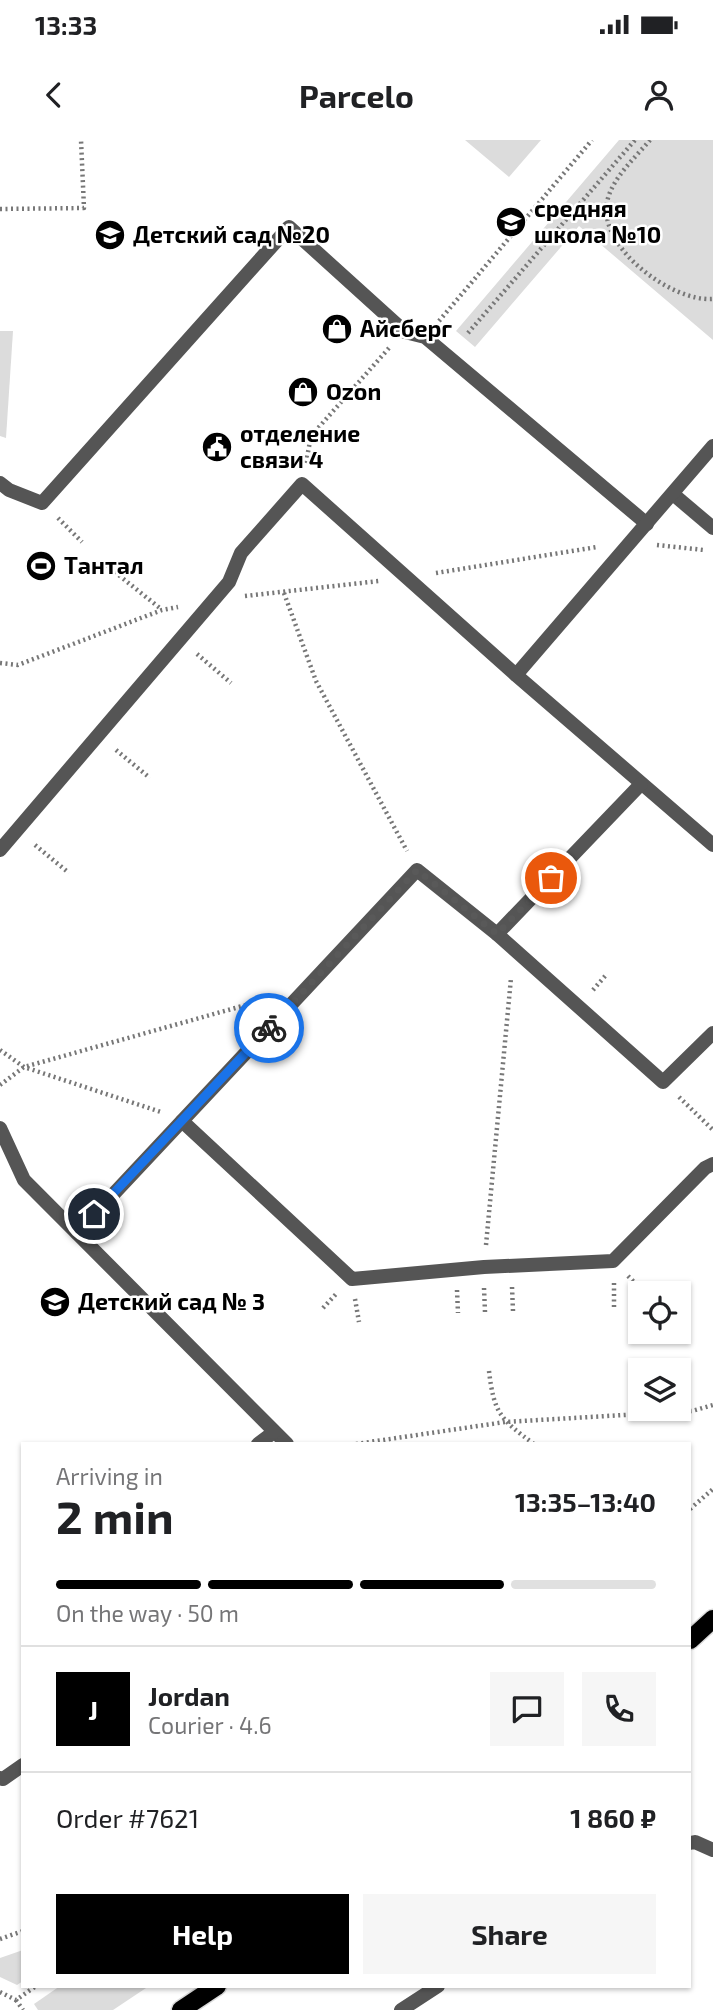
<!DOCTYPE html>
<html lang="en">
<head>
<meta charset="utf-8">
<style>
  :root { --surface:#fff; --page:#f6f6f6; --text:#202124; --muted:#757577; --line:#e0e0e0; --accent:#000 }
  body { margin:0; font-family:"Exo 2",sans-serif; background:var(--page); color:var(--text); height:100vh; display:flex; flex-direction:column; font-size:26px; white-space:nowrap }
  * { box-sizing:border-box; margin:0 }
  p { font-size:23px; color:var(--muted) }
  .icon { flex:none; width:38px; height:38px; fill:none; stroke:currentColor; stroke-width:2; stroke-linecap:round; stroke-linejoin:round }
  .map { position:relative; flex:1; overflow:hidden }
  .panel { position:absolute; left:21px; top:1302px; width:670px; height:546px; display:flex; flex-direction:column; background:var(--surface); border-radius:0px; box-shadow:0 2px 5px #0004 }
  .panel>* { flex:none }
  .buttons { position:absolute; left:628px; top:1141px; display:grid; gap:14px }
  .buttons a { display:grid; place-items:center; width:63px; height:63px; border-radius:0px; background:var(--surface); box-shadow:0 2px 5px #0004; font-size:35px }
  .pin { position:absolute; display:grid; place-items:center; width:60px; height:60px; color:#fff; margin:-30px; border:4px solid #fff; border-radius:50%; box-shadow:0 2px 7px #0007 }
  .courier { position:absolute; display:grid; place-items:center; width:70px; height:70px; margin:-35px; border:5px solid #1a73e8; border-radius:50%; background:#fff; color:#222; box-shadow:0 2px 9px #0007 }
  .head em { font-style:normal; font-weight:700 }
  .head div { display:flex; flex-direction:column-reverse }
  .head { display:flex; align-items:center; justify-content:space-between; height:119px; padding:0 35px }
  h1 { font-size:46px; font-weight:700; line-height:52px }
  .bar { display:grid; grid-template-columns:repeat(4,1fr); gap:10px 7px; align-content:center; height:84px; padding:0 35px }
  .bar i { height:9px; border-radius:5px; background:var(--line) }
  .bar .active { background:var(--accent) }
  .bar p { grid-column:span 4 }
  .line { display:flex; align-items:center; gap:18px; padding:0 35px; border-top:2px solid var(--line) }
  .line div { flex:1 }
  .round { display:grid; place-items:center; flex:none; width:74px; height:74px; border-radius:0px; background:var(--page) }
  .button { display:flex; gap:14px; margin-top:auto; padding:14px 35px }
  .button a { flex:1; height:80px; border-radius:0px; background:var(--accent); color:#fff; font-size:28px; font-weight:700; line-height:80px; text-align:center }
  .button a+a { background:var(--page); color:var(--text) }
  .status { display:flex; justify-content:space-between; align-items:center; height:49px; padding:0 35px; background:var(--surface); direction:ltr }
  .status svg { height:19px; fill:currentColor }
  header { display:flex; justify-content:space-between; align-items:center; height:91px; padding:0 35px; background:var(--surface); font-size:32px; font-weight:700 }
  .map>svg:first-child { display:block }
</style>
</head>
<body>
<div class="status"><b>13:33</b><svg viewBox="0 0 49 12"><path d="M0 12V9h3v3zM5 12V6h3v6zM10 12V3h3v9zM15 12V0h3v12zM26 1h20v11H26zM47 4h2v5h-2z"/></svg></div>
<header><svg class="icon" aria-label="back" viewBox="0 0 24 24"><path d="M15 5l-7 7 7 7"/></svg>Parcelo<svg class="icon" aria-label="person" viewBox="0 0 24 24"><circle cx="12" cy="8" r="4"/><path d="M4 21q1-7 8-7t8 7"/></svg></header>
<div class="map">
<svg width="713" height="1870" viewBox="0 0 713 1870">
  <rect width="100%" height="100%" fill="#fff"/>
  <g fill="#dcdcdc">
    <path d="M465,0h76l-32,37z"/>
    <path d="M619,0h94v200l-134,-114 -104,121 -19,-16z"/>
    <path d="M0,191h13l-7,107 -6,-2z"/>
    <path d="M23,1810v31l-6,4 -17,-8v-19z"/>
    <path d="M60,1846h89l-36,24h-75l-4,-6z"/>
  </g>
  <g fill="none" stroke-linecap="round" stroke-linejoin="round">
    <g stroke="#dbdbdb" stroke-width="21">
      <g id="primary">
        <path d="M690,1500l23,-21"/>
        <path d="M181,1870l36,-24"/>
      </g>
    </g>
    <g stroke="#777" stroke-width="4.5" stroke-dasharray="2 3.5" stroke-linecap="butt">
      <path d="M650,0c-15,18 -38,38 -43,62 -9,45 64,100 106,97"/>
      <path d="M0,69l84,-1 -3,-68"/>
      <path d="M439,181l153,-181"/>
      <path d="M468,193l167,-193"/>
      <path d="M306,323l5,-27 78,-88"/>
      <path d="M58,378l24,24"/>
      <path d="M657,405l47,5"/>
      <path d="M106,425l55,44"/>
      <path d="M436,433l161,-26"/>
      <path d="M284,453l32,88 91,170"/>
      <path d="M245,456l134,-15"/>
      <path d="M197,514l34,29"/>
      <path d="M0,523l18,2 144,-55 16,-3"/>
      <path d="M116,610l34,28"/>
      <path d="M35,705l34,28"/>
      <path d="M593,850l13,-15"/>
      <path d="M0,910l24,17 137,45"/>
      <path d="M0,945l24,-18 240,-67"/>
      <path d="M679,957l34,33"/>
      <path d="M486,1105l25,-267"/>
      <path d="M628,1136l17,17"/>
      <path d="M614,1143v27"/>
      <path d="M512,1147l1,24"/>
      <path d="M484,1148l1,24"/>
      <path d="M457,1150l1,23"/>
      <path d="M355,1159l4,23"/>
      <path d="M323,1168l13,-14"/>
      <path d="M489,1231c5,42 11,48 45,73"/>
      <path d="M356,1304l149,-22 187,-11 21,-6"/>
      <path d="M690,1369l23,-20"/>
      <path d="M0,1799l23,-8"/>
      <path d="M0,1852l16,8 20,-14"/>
      <path d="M16,1860l7,10"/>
    </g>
    <g stroke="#555" stroke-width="14">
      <path d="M0,343l9,7 33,13 247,-276 116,105 20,5 222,187"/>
      <path d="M673,354l40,34"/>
      <path d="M516,535l197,-229"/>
      <path d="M0,710l229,-268 12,-29 61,-69 214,191 197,170"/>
      <path d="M497,794l166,148 50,-49"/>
      <path d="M182,981l170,158 132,-12 129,-6 92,-93 8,-4"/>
      <path d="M0,988l24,52 263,264"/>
      <path d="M77,1093l340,-363 80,64 144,-150"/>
      <path d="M258,1304l16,-12"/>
      <path d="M0,1638l3,1 20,-14"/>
      <path d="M690,1703l5,-1 18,8"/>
      <path d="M401,1870l37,-24"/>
    </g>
    <use href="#primary" stroke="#000" stroke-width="18"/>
  </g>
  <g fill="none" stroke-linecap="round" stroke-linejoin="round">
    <path stroke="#595959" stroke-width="7" stroke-dasharray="0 12.6" d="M269,888l148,-158 80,64 54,-56"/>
    <path stroke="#1a73e8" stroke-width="9" d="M94,1074l175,-186"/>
  </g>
  <defs>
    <g id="school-disc" transform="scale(1.575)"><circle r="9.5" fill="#000" stroke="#fff"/><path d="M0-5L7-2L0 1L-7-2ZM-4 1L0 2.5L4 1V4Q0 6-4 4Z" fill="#fff"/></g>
    <g id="shop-disc" transform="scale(1.575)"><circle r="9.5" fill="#000" stroke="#fff"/><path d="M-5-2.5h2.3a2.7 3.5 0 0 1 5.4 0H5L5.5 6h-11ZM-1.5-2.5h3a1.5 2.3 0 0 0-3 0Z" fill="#fff"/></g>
    <g id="civic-disc" transform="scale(1.575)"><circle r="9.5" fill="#000" stroke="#fff"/><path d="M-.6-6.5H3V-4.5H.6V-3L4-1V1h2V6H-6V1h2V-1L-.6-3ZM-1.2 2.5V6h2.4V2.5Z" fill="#fff"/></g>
    <g id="stadium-disc" transform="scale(1.575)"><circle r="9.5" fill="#000" stroke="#fff"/><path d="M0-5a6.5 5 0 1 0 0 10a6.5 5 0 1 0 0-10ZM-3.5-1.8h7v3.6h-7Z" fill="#fff"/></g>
  </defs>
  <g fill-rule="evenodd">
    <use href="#school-disc" x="511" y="82"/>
    <use href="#school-disc" x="110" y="95"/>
    <use href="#shop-disc" x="337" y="189"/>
    <use href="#shop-disc" x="303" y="252"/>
    <use href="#civic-disc" x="217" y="307"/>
    <use href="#stadium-disc" x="41" y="426"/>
    <use href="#school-disc" x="55" y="1162"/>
  </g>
  <g text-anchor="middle" stroke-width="5" stroke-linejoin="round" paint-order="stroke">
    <g font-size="23" font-weight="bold" fill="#000" stroke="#fff" text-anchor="start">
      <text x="534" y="77">средняя<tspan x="534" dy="26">школа №10</tspan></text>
      <text x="133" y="103">Детский сад №20</text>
      <text x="360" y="197">Айсберг</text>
      <text x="326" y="260">Ozon</text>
      <text x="240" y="302">отделение<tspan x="240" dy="26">связи 4</tspan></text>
      <text x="64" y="434">Тантал</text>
      <text x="78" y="1170">Детский сад № 3</text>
    </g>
  </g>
</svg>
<div class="buttons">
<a><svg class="icon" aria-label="locate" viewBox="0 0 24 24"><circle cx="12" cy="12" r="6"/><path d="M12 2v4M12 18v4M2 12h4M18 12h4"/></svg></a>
<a><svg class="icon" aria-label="layers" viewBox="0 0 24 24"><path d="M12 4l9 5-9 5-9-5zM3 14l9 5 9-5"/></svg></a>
</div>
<div class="pin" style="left:551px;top:738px;background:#ea580c"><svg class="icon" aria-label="bag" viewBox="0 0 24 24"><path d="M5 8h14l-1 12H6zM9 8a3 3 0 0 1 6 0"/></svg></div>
<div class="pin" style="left:94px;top:1074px;background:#1f2937"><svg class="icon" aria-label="home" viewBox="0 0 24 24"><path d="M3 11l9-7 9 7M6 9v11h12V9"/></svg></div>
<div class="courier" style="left:269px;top:888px"><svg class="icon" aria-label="bike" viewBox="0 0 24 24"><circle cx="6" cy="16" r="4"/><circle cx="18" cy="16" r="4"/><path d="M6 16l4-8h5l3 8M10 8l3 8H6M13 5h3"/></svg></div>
<section class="panel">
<div class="head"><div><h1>2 min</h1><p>Arriving in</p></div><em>13:35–13:40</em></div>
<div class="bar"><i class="active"></i><i class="active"></i><i class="active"></i><i></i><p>On the way · 50 m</p></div>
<div class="line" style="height:126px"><b class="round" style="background:var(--accent);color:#fff">J</b><div><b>Jordan</b><p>Courier · 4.6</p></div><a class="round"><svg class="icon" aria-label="chat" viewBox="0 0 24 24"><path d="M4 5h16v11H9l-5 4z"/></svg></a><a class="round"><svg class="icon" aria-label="phone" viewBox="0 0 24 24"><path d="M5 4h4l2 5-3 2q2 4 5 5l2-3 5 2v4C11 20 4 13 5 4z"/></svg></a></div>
<div class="line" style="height:91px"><div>Order #7621</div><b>1 860 ₽</b></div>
<div class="button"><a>Help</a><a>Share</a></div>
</section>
</div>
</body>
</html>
